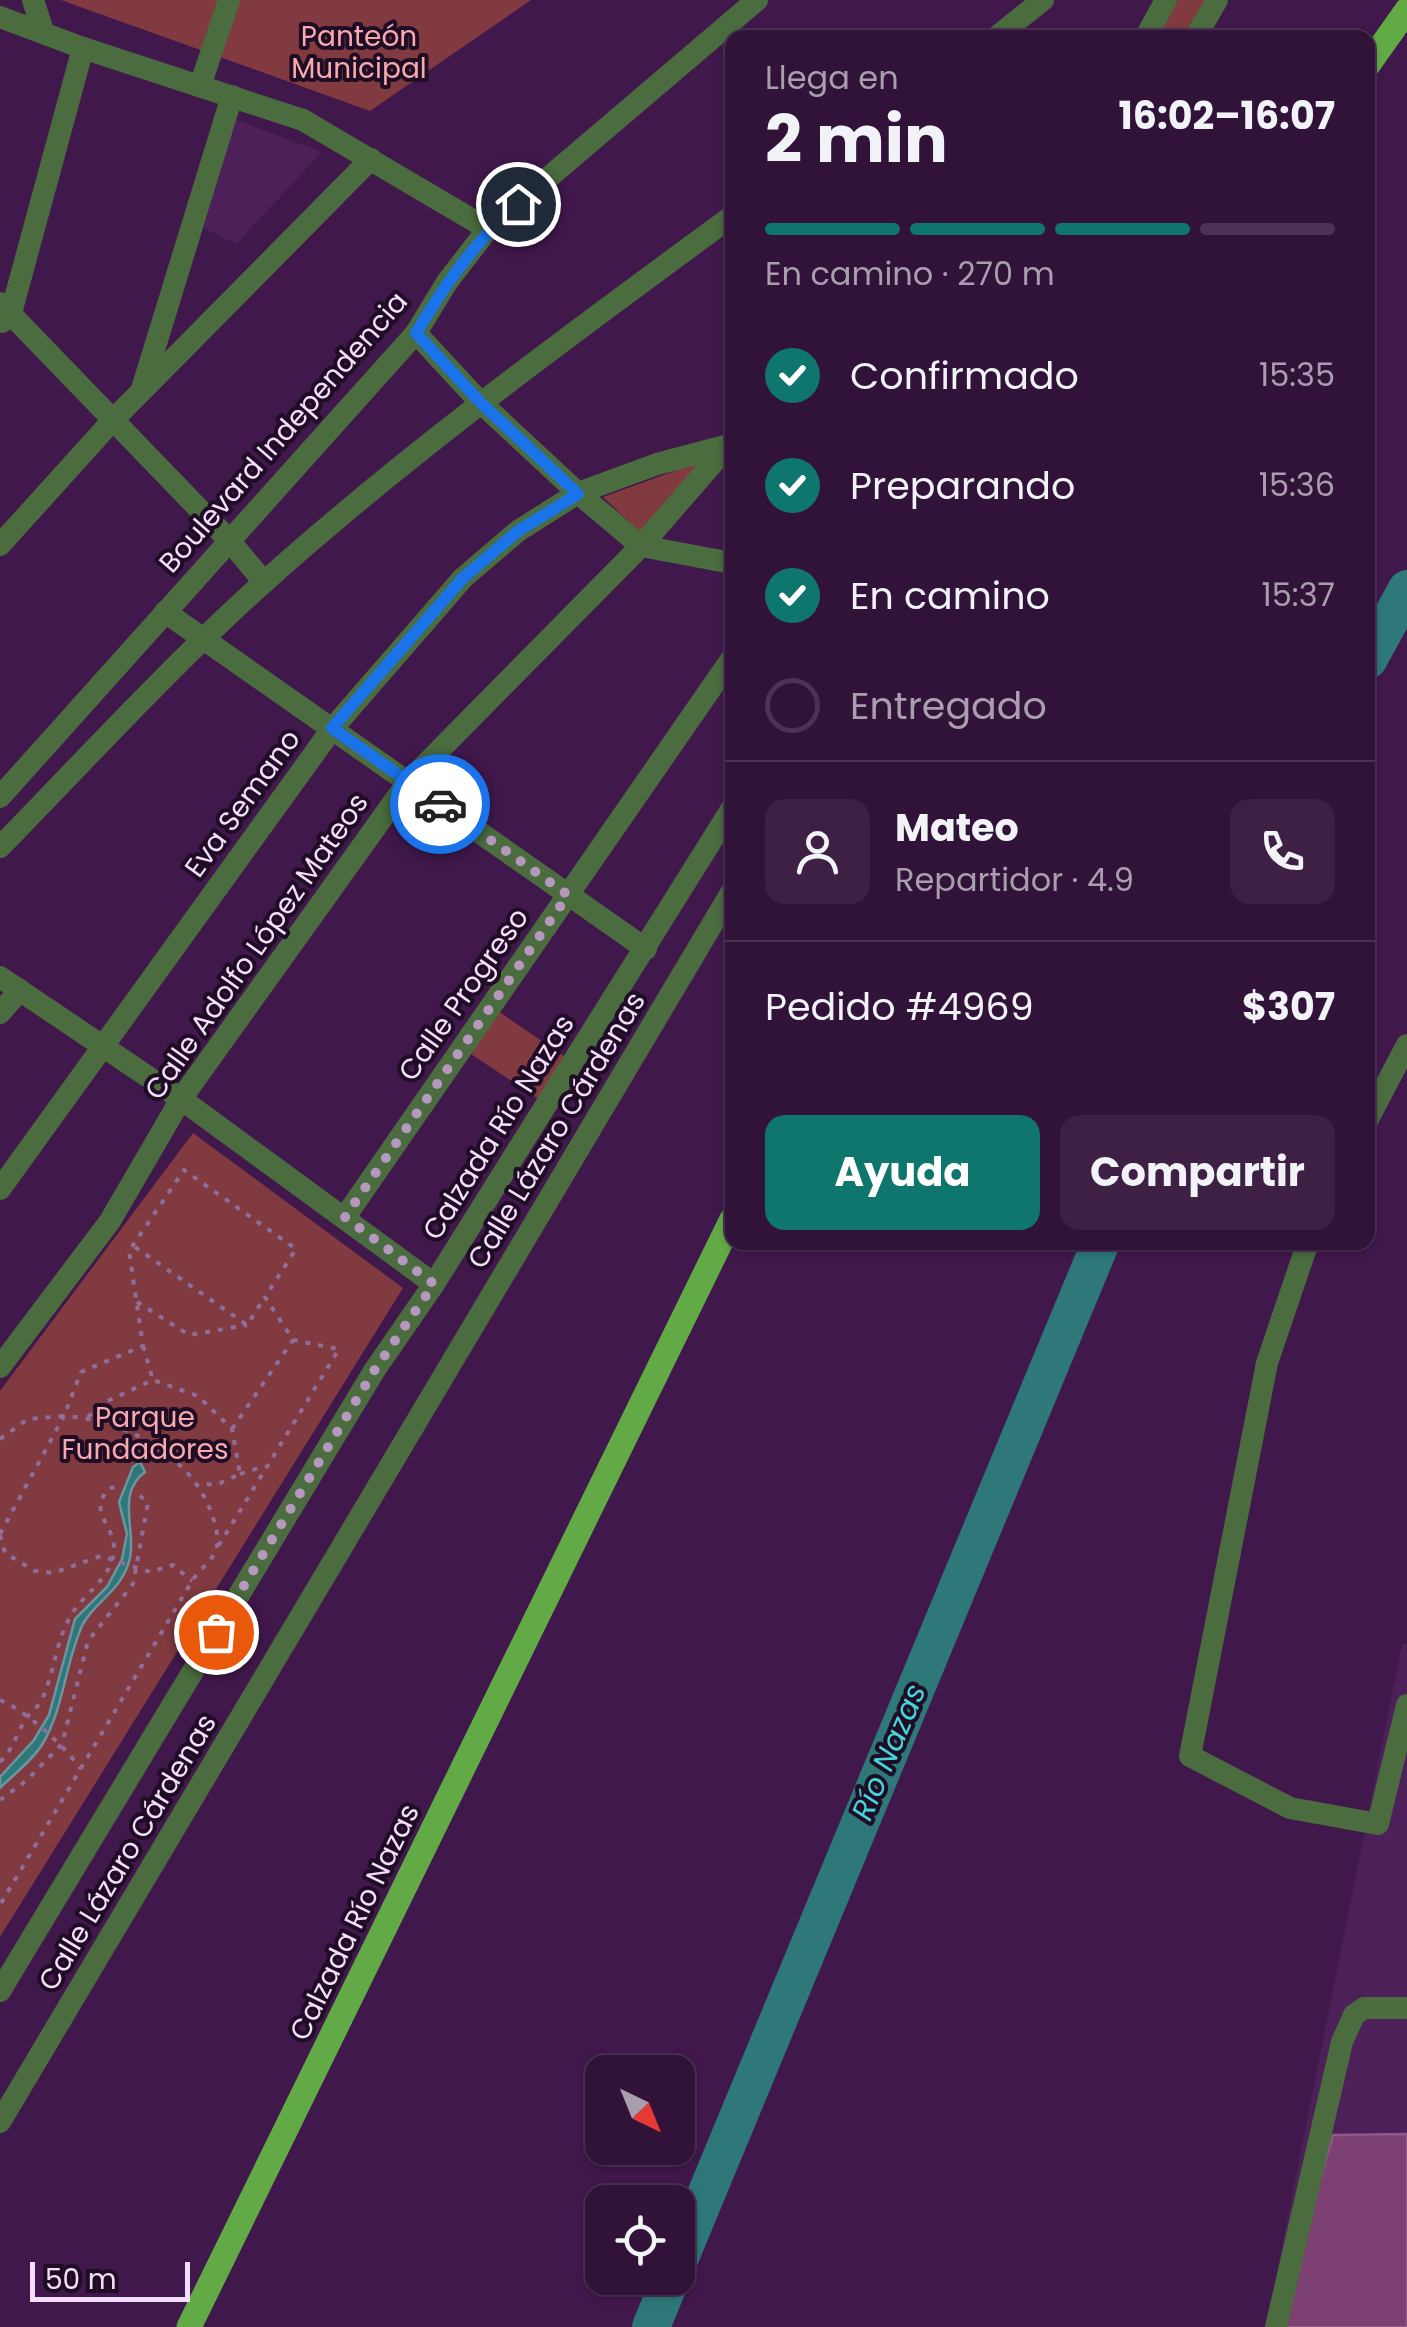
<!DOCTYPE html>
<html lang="es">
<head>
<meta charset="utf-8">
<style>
  :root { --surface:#311239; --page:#3d2044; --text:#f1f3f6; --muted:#a89eae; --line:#4c3253; --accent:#0f766e }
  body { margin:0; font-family:Poppins,sans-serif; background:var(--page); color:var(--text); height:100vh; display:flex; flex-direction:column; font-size:38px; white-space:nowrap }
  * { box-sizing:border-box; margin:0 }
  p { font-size:32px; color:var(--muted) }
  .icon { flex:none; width:55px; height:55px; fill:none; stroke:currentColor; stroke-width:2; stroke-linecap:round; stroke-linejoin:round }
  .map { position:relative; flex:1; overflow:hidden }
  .sheet { position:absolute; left:725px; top:30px; width:650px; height:1220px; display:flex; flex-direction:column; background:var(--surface); border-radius:20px; box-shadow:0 2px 8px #0004,0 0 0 2px var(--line) }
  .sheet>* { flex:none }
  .needle { width:65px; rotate:137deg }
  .controls { position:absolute; left:585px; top:2055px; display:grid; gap:20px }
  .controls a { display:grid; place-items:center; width:110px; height:110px; border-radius:20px; background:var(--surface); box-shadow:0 2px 8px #0004,0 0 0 2px var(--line); font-size:50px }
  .scale { position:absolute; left:30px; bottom:25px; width:160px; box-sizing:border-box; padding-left:10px; border:5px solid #f5ddfd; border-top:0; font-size:28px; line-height:35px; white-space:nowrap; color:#f5ddfd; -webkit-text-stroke:8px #1e0d24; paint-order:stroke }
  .pin { position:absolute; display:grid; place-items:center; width:85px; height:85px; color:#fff; margin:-42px; border:5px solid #fff; border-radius:50%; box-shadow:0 2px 10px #0007 }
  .courier { position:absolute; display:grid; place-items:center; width:100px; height:100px; margin:-50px; border:8px solid #1a73e8; border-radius:50%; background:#fff; color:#222; box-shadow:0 2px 12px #0007 }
  .headline em { font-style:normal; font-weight:700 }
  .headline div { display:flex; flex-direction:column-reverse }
  .headline { display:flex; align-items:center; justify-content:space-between; height:170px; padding:0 40px }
  h1 { font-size:65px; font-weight:700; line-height:75px }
  .bar { display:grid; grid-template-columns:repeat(4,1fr); gap:15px 10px; align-content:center; height:120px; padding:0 40px }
  .bar i { height:12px; border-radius:8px; background:var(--line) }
  .bar .selected { background:var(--accent) }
  .bar p { grid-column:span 4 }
  .line { display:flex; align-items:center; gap:25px; padding:0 40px; border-top:2px solid var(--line) }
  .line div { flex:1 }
  .round { display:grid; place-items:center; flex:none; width:105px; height:105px; border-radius:20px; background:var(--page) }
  ol { padding:0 40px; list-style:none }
  li { display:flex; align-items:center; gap:30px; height:110px }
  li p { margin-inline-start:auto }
  li .icon { padding:10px; border-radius:50%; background:var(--accent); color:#fff; stroke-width:4 }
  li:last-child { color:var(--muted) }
  li i { width:55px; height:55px; border:5px solid var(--line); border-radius:50% }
  .button { display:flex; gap:20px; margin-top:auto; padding:20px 40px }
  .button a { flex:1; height:115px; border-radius:20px; background:var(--accent); color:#fff; font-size:40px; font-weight:700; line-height:115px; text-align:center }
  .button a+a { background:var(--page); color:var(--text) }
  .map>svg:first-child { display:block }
</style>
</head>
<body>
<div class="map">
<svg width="1407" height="2327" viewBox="0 0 1407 2327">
  <rect width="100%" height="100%" fill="#41184c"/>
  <g fill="#4d205a">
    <path d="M234,119l88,33 -86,92 -32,-16z"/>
    <path d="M1402,1644h5v683h-141z"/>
  </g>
  <g fill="#813a3f">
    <path d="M61,0h470l-161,111z"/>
    <path d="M1167,0h48l-22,37 -47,1z"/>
    <path d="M713,457l-70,78 -40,-38z"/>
    <path d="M492,1007l79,54 -25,43 -81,-54z"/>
    <path d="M193,1133l210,155 -403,649v-546z"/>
  </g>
  <path fill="#2e787a" stroke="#6a96a1" stroke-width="2.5" d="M140,1462l5,10c-29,21 -9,56 -15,86 -8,34 -37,44 -48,68 -17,38 -18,81 -39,117 -10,17 -29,31 -43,45v-11l34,-37 15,-25 26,-96 32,-32 15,-28 5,-25 -8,-32 14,-35z"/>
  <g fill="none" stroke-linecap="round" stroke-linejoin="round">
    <g stroke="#2e787a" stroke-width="38">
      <path d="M1368,660l39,-71"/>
      <path d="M678,2262l423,-1020"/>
      <path d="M651,2327l20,-49"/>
    </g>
  </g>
  <path fill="#7d4072" stroke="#905987" stroke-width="2.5" d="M1407,2134v193h-130l56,-192z"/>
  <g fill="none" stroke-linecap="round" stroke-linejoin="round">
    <g stroke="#8f6e99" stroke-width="4" stroke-dasharray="5 8" stroke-linecap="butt">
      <path d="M135,1247l112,78 18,-28"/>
      <path d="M137,1302l52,33 58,-10"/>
      <path d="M143,1346l10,34"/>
      <path d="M88,1417l13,-13 52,-24 45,16 34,33 8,45 -22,10 -20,1"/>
      <path d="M232,1429l61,-89"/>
      <path d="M0,1439l28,-20 36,-3 17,-44 62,-26 -14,-95 55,-81 112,79 -31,48 28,43 46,9 -123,201"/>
      <path d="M240,1474l25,-8"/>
      <path d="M0,1534l64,-118c58,3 126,38 147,96 4,11 9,27 5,38 -4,11 -18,21 -24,31l-192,324"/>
      <path d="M0,1535l5,18 30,18 18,2 48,-17 49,16 23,-7 19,16"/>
      <path d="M0,1700c27,11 63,45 81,69"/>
      <path d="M0,1762c17,-18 16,-30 28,-46 4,-6 11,-9 14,-17 13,-28 14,-61 31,-87 12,-18 35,-33 40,-55 7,-32 -28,-41 -4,-69l9,-1"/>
      <path d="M0,1800l27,-20 35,-36 26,-103 45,-57 15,-81 -11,-10"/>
    </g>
    <g stroke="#4a6c3e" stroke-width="22">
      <path d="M33,0l10,31"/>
      <path d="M0,17l83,31 220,72 185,109"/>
      <path d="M995,38l48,-38"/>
      <path d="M1145,38l21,-38"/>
      <path d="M1195,38l22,-38"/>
      <path d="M200,86l29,-86"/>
      <path d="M0,303l228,236 36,43"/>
      <path d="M2,322l9,-9 72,-265"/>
      <path d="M416,333l64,69 98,91 63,53 91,17"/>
      <path d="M142,389l90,-293"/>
      <path d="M0,545l112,-124 259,-262"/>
      <path d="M165,612l481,337"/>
      <path d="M0,797l416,-464 31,-51 41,-53 269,-229"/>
      <path d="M0,847c86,-88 170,-180 262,-263 148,-133 310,-250 470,-368"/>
      <path d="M0,977l181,122 253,185"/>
      <path d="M0,1013l20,-23"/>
      <path d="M1368,1119l39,-74"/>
      <path d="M0,1189l332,-460 131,-151 55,-47 60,-38 79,-29 72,-19"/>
      <path d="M345,1217l387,-559"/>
      <path d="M1308,1242l-41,121 -77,393 100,52 88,16 29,-119"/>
      <path d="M0,1367l110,-146 71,-122 227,-317 233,-236 91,-105"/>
      <path d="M0,1991l374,-620 60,-87 298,-476"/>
      <path d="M0,2122l732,-1231"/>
      <path d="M1276,2327l66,-285 12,-27 10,-7h43"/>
    </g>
    <g stroke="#62aa46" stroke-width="25">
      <path d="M1368,65l39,-55"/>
      <path d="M189,2327l543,-1108"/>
    </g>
  </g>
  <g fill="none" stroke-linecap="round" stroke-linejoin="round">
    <path stroke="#b698bf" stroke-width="10" stroke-dasharray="0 18" d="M216,1632l158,-261 60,-87 -89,-67 223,-322 -128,-91"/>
    <path stroke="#1a73e8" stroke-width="12" d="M440,804l-108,-76 131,-150 55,-47 60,-37 -98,-92 -64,-69c29,-48 59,-92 102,-129"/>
  </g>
  <g text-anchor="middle" stroke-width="8" stroke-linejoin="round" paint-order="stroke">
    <g font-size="28" fill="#f6aaac" stroke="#1e0d24">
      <text x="359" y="46">Panteón<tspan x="359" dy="32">Municipal</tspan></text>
      <text x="145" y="1427">Parque<tspan x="145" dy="32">Fundadores</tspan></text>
    </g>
    <g font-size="28" fill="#f5ddfd" stroke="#1e0d24">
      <text transform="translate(283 432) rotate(-49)" y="10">Boulevard Independencia</text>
      <text transform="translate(242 803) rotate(-54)" y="10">Eva Semano</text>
      <text transform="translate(256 946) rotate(-55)" y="10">Calle Adolfo López Mateos</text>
      <text transform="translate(463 994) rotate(-55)" y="10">Calle Progreso</text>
      <text transform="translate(498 1127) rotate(-58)" y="10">Calzada Río Nazas</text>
      <text transform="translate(556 1130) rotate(-59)" y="10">Calle Lázaro Cárdenas</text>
      <text transform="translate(127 1852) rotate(-59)" y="10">Calle Lázaro Cárdenas</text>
      <text transform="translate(354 1922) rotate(-64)" y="10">Calzada Río Nazas</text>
    </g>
    <g font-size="30" font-style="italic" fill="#44d5da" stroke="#1e0d24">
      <text transform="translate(889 1752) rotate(-67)" y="10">Río Nazas</text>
    </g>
  </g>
</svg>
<div class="controls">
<a><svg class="needle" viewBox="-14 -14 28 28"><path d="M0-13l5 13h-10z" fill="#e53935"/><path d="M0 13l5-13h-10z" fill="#a89eae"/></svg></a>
<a><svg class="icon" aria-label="locate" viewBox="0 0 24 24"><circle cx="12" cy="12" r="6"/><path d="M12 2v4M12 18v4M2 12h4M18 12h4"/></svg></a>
</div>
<div class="scale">50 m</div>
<div class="pin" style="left:216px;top:1632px;background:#ea580c"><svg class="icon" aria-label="bag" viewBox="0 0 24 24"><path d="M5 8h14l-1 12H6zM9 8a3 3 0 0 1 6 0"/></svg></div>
<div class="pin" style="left:518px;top:204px;background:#1f2937"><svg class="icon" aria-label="home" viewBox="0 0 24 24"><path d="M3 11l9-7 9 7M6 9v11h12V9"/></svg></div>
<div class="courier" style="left:440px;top:804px"><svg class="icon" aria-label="car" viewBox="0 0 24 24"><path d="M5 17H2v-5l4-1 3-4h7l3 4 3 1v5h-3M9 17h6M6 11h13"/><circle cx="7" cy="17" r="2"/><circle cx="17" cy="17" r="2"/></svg></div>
<section class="sheet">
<div class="headline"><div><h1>2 min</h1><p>Llega en</p></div><em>16:02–16:07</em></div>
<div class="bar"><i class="selected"></i><i class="selected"></i><i class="selected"></i><i></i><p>En camino · 270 m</p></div>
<ol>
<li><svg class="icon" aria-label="check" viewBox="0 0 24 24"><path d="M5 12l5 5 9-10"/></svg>Confirmado<p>15:35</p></li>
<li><svg class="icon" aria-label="check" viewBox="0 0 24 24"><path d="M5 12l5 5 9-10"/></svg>Preparando<p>15:36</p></li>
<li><svg class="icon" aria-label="check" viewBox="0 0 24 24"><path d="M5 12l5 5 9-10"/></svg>En camino<p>15:37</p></li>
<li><i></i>Entregado</li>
</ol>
<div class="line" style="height:180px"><a class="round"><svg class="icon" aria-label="person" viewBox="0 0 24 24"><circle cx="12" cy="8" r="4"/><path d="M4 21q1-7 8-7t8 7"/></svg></a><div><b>Mateo</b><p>Repartidor · 4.9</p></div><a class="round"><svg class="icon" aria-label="phone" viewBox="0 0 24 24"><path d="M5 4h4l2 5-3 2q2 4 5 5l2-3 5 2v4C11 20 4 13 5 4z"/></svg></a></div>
<div class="line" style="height:130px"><div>Pedido #4969</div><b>$307</b></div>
<div class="button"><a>Ayuda</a><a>Compartir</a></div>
</section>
</div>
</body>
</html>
